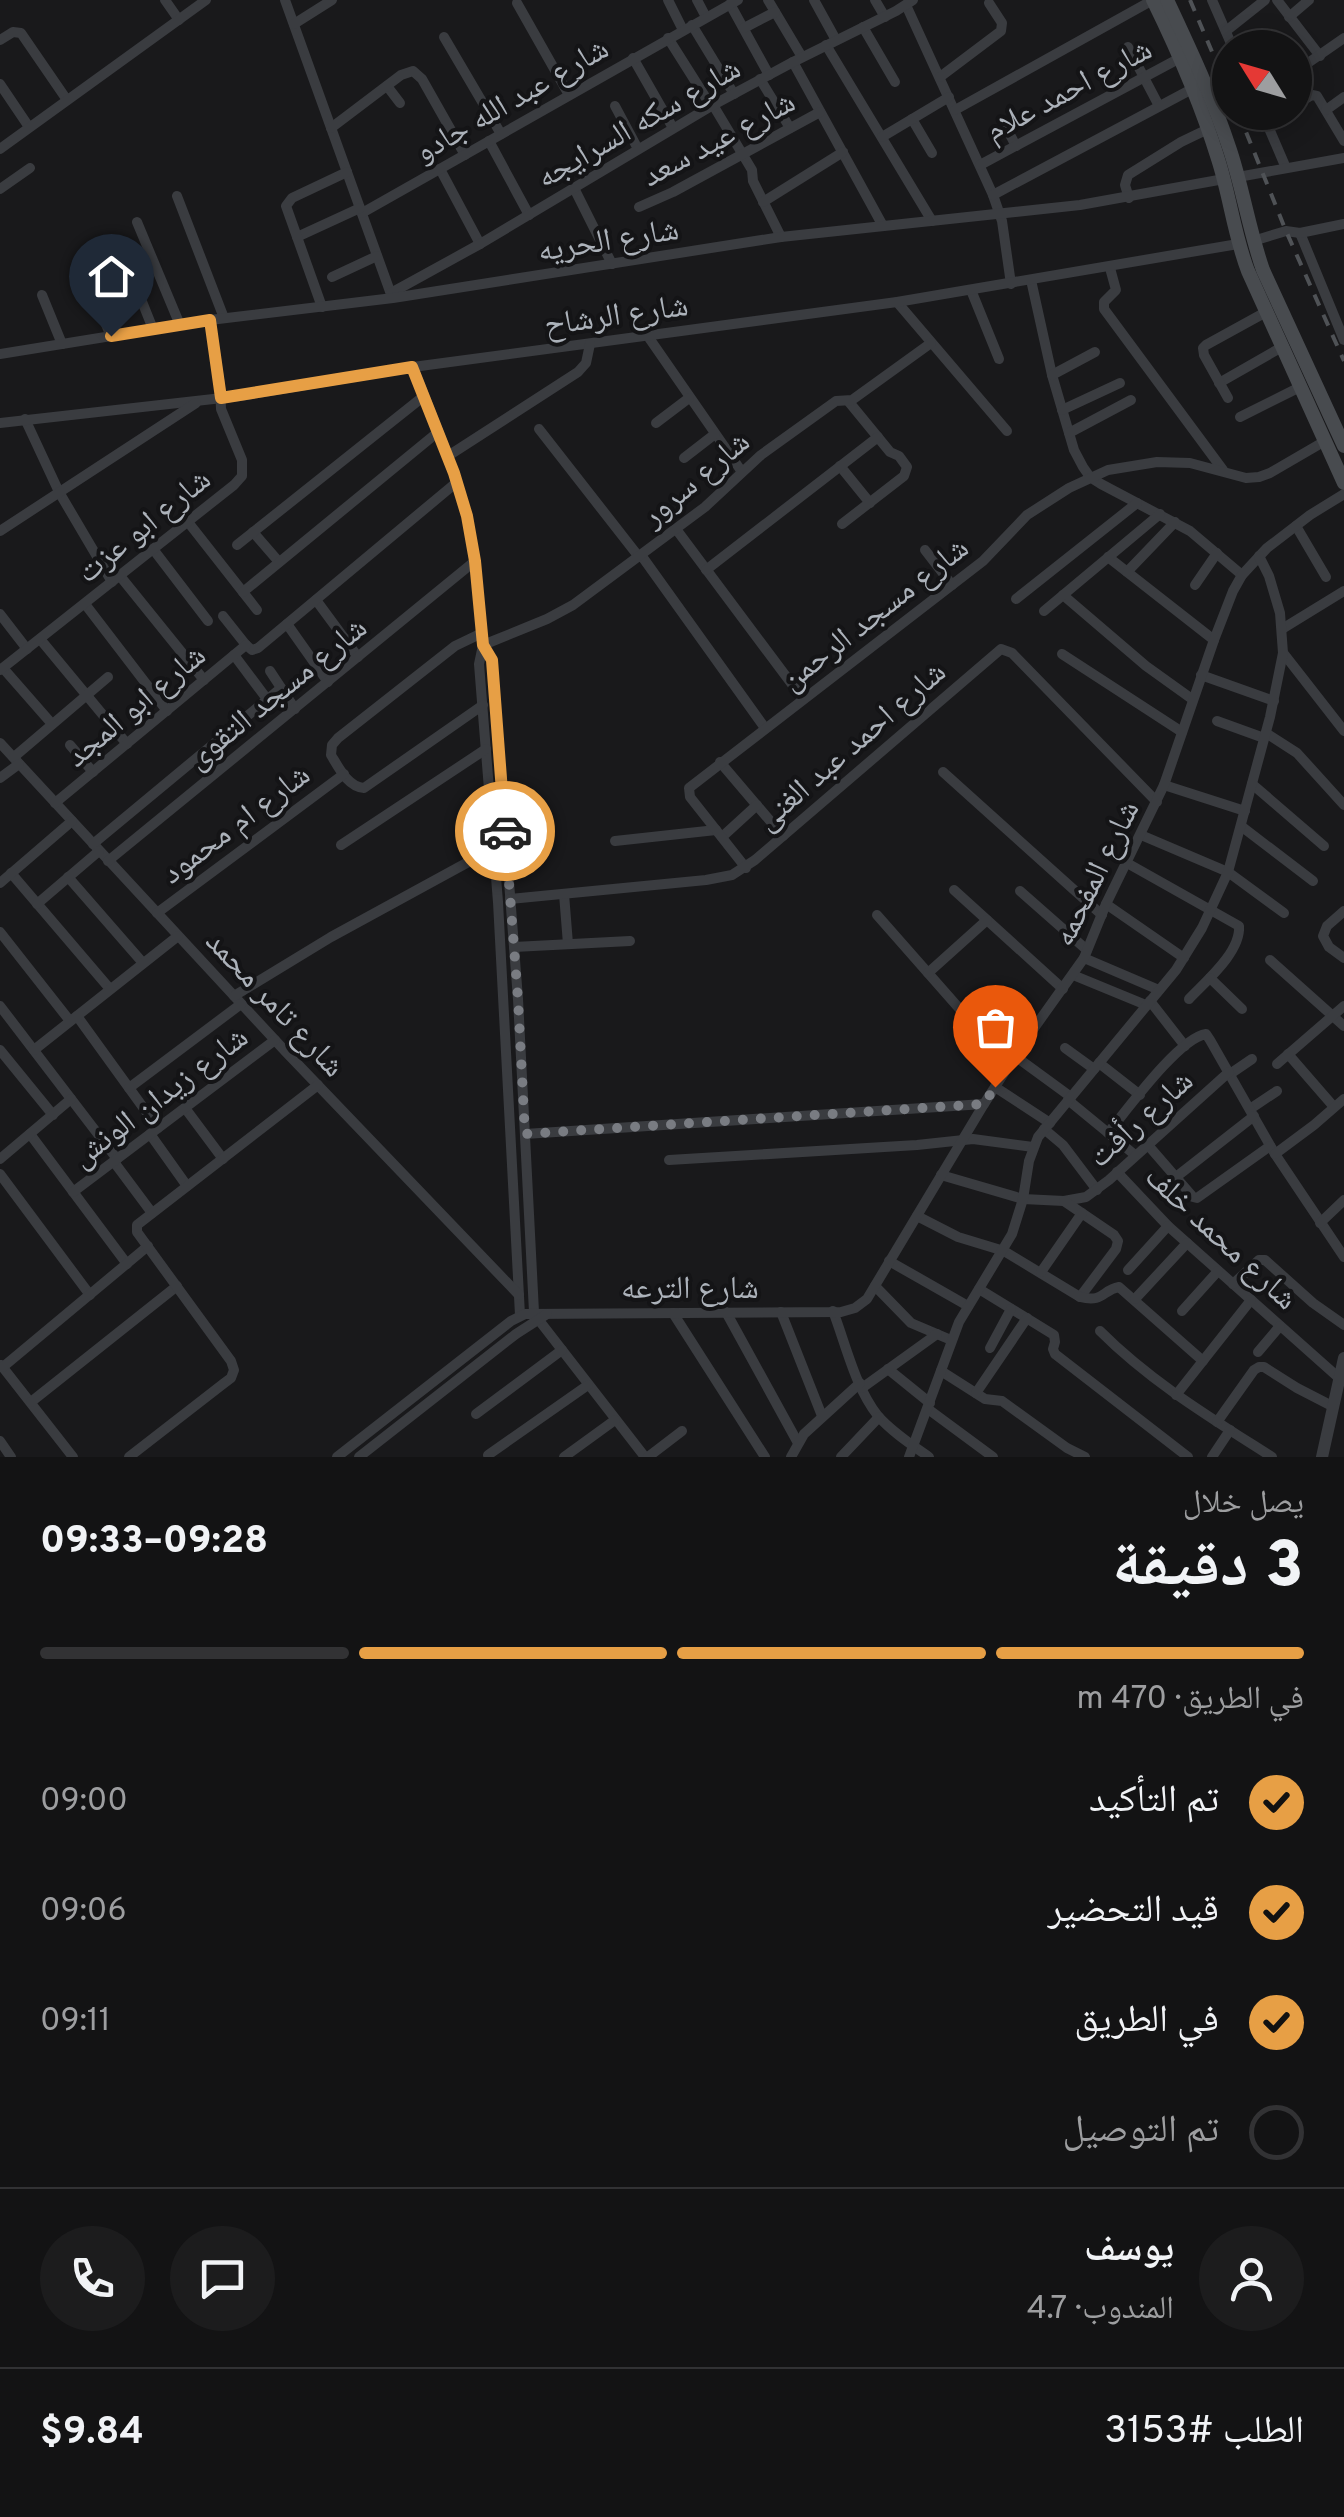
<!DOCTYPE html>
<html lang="ar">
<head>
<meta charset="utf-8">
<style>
  :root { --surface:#131314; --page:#1c1c1d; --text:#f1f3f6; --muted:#9d9ea0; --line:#323234; --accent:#e79f45 }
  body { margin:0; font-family:Overpass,"Noto Naskh Arabic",sans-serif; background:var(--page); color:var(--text); direction:rtl; height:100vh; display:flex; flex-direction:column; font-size:38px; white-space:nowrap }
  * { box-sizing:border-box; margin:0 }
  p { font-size:32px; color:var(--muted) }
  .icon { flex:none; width:55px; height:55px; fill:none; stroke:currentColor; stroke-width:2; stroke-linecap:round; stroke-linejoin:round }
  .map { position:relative; height:1457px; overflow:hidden; direction:ltr }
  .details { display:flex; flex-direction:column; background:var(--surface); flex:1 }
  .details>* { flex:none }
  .needle { width:65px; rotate:307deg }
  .controls { position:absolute; left:1212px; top:30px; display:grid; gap:20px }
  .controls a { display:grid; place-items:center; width:100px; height:100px; border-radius:50%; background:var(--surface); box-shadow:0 5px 25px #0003,0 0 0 2px var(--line); font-size:50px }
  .pin { position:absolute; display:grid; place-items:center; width:85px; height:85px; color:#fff; margin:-102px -42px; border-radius:50% 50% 50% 0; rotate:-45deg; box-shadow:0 0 10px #0007 }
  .pin .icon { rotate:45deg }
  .courier { position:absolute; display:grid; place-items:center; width:100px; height:100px; margin:-50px; border:8px solid #e79f45; border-radius:50%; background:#fff; color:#222; box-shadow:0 2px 12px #0007 }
  .head em { font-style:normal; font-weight:800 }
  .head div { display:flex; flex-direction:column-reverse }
  .head { display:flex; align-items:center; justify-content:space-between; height:170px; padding:0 40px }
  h1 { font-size:65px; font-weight:800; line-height:75px }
  .bar { display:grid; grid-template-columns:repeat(4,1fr); gap:15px 10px; align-content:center; height:120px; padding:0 40px }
  .bar i { height:12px; border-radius:8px; background:var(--line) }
  .bar .on { background:var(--accent) }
  .bar p { grid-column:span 4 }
  .line { display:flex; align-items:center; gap:25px; padding:0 40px; border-top:2px solid var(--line) }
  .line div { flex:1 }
  .round { display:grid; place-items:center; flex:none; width:105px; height:105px; border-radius:52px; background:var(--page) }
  ol { padding:0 40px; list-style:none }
  li { display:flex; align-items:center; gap:30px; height:110px }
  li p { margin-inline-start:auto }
  li .icon { padding:10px; border-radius:50%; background:var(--accent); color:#111; stroke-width:4 }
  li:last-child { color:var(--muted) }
  li i { width:55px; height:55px; border:5px solid var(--line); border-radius:50% }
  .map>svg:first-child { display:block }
</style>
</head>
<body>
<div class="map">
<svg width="1344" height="1457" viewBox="0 0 1344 1457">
  <rect width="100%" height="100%" fill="#19191b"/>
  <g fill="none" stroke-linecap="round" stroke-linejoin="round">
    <g stroke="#3a3c40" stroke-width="10">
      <path d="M165,0l14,20"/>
      <path d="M285,0l107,297"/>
      <path d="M668,0l15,30"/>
      <path d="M697,0l9,17"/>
      <path d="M768,0l34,57"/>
      <path d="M814,0l22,40"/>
      <path d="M875,0l10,17"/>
      <path d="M1212,0l21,48"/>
      <path d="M1277,0l43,56"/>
      <path d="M517,3l52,92"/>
      <path d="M730,4l39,71"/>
      <path d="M906,5l87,190 9,26 9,63"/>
      <path d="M1289,17l20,-17"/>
      <path d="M294,24l38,-24"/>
      <path d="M692,25l42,69"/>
      <path d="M863,27l32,55"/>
      <path d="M744,28l31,-16"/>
      <path d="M1226,31l39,-31"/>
      <path d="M444,37l57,97"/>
      <path d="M668,38l43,68"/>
      <path d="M0,40l13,-8 8,1 46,67"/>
      <path d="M826,45l106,176"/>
      <path d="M1128,47l31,59"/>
      <path d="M633,58l40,70"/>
      <path d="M793,62l90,164"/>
      <path d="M1295,72l49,-34"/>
      <path d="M940,77l61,-46 1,-8 -13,-20"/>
      <path d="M760,79l30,49"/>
      <path d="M0,84l29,43"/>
      <path d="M387,86l13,17"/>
      <path d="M713,105l39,65 1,11 28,56"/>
      <path d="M1295,105l17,-10 5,1 27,45"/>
      <path d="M615,106l23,43"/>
      <path d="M955,110l198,-110"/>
      <path d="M1326,110l18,-13"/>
      <path d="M1262,112l24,56"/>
      <path d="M912,119l20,34"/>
      <path d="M1266,122l17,-10"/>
      <path d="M331,128l70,-53 12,-4 9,8 43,76"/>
      <path d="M1007,129l9,17"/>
      <path d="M882,137l67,-40"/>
      <path d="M489,141l40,74"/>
      <path d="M0,149l206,-149"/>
      <path d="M980,165l200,-107"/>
      <path d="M440,169l40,75"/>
      <path d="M1238,177l106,-19"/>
      <path d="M574,188l38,76"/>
      <path d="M0,189l30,-21"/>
      <path d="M993,195l199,-106"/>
      <path d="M177,196l47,122"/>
      <path d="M1129,198l-4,-13 3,-10 53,-33 27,-13"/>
      <path d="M763,202l80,-50"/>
      <path d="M639,207l34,-15 147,-80"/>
      <path d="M362,213l376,-213"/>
      <path d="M137,222l43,103"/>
      <path d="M1300,233l44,107"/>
      <path d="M297,237l63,-29"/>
      <path d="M1253,241l33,-10 14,2 44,-9"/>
      <path d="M79,262l32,74"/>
      <path d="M1110,268l6,22 -12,12v7l119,161"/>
      <path d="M332,277l45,-21"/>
      <path d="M1031,280l21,95 22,75 9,17 7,10 11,7 89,47 52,44"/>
      <path d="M137,289l16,40"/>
      <path d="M971,290l28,69"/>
      <path d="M391,293l89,-49 233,-139 80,-43 103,-51 17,-11"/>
      <path d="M42,295l20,49"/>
      <path d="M897,302l110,129"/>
      <path d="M322,307l-36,-101 6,-8 55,-26"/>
      <path d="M647,335l95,137"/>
      <path d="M0,354l210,-34 183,-22 388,-61 299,-32 144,-26"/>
      <path d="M413,367l35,89 19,60 8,45 8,84 -4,19 19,238 22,413"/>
      <path d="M1052,375l43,-23"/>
      <path d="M1219,383l63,-36"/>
      <path d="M1228,398l-24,-43 -1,-7 3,-3 60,-33"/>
      <path d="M1062,410l58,-27"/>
      <path d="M1240,417l60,-30"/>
      <path d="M25,419l34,73 53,90"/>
      <path d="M0,423l240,-27 173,-29 484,-65 341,-58"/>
      <path d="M656,423l33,-25"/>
      <path d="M539,429l100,128"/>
      <path d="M1069,433l62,-33"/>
      <path d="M448,456l130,-84 8,-9 4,-19"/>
      <path d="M684,458l31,-24"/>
      <path d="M840,466l30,37"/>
      <path d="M188,522l69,88"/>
      <path d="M842,524l62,-48 3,-9 -8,-11 -9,-4 -41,-50"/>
      <path d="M1296,526l30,51"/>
      <path d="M676,529l127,170"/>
      <path d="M0,531l196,-128"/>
      <path d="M253,532l26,30"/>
      <path d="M237,545l187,-149"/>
      <path d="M153,549l55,72"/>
      <path d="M925,550l27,35"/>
      <path d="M641,555l124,173"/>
      <path d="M1108,557l106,83"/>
      <path d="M706,570l172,-133"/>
      <path d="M1127,572l48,-50"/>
      <path d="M120,576l84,104"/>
      <path d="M1195,585l22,-32"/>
      <path d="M243,592l195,-160"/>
      <path d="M1063,595l83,71 46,33"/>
      <path d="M1016,599l121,-96"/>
      <path d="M316,600l42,57"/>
      <path d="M85,604l82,107"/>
      <path d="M1044,611l116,-97"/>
      <path d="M0,614l27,35"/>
      <path d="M223,616l23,29"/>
      <path d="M287,624l41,58"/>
      <path d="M1282,629l62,-38"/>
      <path d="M482,633l-27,13 -117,92 -6,7 -1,10c8,13 17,32 33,33l119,-83"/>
      <path d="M40,639l87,105"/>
      <path d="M246,645l6,5 6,-2 199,-166"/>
      <path d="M483,645l9,15 26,339 16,313"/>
      <path d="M483,645l64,-26 26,-14 132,-98 56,-52 75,-54 16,-1 79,-57"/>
      <path d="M1062,654l120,78"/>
      <path d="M1284,654l60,77"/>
      <path d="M234,655l33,44"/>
      <path d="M3,668l49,56"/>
      <path d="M0,670l234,-185 8,-9v-16l-21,-51 -1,-24 -10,-65"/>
      <path d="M270,671l25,38"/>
      <path d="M1201,675l73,26"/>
      <path d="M1217,721l47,17"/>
      <path d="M1266,733l31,20 47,52"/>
      <path d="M0,743l286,309 233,243"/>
      <path d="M70,745l23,27"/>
      <path d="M14,757l94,-80"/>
      <path d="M720,762l63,74"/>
      <path d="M943,772l159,143"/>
      <path d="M0,778l19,-14"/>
      <path d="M1252,784l72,62"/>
      <path d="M1164,785l81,26"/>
      <path d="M55,803l191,-158"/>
      <path d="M1241,826l72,55"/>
      <path d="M1141,835l87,37 56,41"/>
      <path d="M722,837l35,-32"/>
      <path d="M615,841l101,-11"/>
      <path d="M93,844l188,-156"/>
      <path d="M341,845l145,-96"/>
      <path d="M108,861l367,-300"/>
      <path d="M1127,863l112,63c2,26 -33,55 -50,73"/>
      <path d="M746,868l-56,-71 -1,-9 294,-227 44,-46 42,-27 39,-18 49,-8 33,1 56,15 13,-1 11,-4 55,-32"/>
      <path d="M11,873l99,116"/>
      <path d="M68,877l75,86"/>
      <path d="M0,883l72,-62"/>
      <path d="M954,890l109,99"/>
      <path d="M1020,891l67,59"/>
      <path d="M564,894l4,50"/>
      <path d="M510,899l196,-19 26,-5 23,-15 246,-211 11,4 145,149"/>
      <path d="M37,904l62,-53"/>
      <path d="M1106,904l78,54"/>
      <path d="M1344,911l-17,15 -4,10 6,11 15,11"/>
      <path d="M157,913l187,-139"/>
      <path d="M877,915l132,150"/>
      <path d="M0,932l70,89"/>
      <path d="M514,947l116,-6"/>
      <path d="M1084,958l75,32"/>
      <path d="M1270,960l74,66"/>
      <path d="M928,973l59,-53"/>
      <path d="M1073,975l73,30"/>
      <path d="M1210,978l32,31"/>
      <path d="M234,996l97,-59 163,-89"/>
      <path d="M1150,1001l35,45"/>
      <path d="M0,1006l117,153"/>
      <path d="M77,1016l81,112"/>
      <path d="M1065,1048l29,21"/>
      <path d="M0,1050l53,65"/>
      <path d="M34,1050l144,-114"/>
      <path d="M1288,1054l46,53"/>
      <path d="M1015,1056l56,41"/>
      <path d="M1099,1063l41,32"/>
      <path d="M1277,1064l67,-58"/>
      <path d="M1230,1074l22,-15"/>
      <path d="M995,1087l55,36"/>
      <path d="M129,1088l112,-84"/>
      <path d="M1068,1100l67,55"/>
      <path d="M185,1108l38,51"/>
      <path d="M1250,1109l27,-18"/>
      <path d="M1044,1129l19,16 34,45"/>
      <path d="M1108,1133c19,-23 71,-95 98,-99l4,6 65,114 69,103"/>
      <path d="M30,1134l97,130"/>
      <path d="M150,1134l37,52"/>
      <path d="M525,1134l459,-30"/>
      <path d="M1147,1144l46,53 4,1 73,-52"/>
      <path d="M1275,1154l39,-29 30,-26"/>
      <path d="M0,1159l71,-60"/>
      <path d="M669,1160l248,-15 56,-6 60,8"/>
      <path d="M114,1162l38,51"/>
      <path d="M1117,1172l51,54 171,152"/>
      <path d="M0,1174l90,121"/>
      <path d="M941,1175l82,24 41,2 22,-4 23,-17 120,-108"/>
      <path d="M1176,1177l78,-61"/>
      <path d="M73,1192l202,-152"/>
      <path d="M1064,1201l50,34 4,6 -2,8 -36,48"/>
      <path d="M917,1216l41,21 46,14 76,46c24,6 22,-7 39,-10l84,74"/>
      <path d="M1320,1223l24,-23"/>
      <path d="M889,1261l79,45"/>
      <path d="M1128,1270l40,-44"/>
      <path d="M1041,1272l41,-59"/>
      <path d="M1233,1284l26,-24h6l48,43 31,22"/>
      <path d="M875,1286l36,37 40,17"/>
      <path d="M979,1289l75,46 1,7 -2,7 2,5 133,103"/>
      <path d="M1135,1299l52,-56"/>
      <path d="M833,1311c13,34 22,76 45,105 14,16 34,29 51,41"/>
      <path d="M1182,1311l36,-40"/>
      <path d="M726,1312l72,131"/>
      <path d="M781,1312l41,104"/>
      <path d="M673,1313l92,144"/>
      <path d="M538,1319l107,138"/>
      <path d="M1100,1331c51,51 111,87 172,126"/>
      <path d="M990,1348l21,-39"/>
      <path d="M1258,1352l22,-26"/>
      <path d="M1,1365l72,92"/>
      <path d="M3,1367l145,-121"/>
      <path d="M888,1369l42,34"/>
      <path d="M941,1371l44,28 17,2 65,47 18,9"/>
      <path d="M862,1388l75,-54"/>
      <path d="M976,1393l51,-75"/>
      <path d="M1176,1395l75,-95"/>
      <path d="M31,1402l146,-116"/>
      <path d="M928,1409l65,48"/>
      <path d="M476,1414l86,-64"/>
      <path d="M1217,1422l37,-52 5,-3h5l33,21 35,18"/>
      <path d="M0,1441l11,16"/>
      <path d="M488,1455l100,-70"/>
      <path d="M129,1457l94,-73 8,-6 3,-8 -3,-9 -94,-129v-7l181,-140"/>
      <path d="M337,1457l174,-136 14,-7 316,-2 14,-4 12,-9 117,-195 38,-59 62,-87 22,-54 58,-119 50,-145 19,-49 9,-16 25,-27 43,-33 34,-21"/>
      <path d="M359,1457l157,-123 31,-20"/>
      <path d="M564,1457l51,-37"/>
      <path d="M648,1457l34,-26"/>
      <path d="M791,1457l13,-23 56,-51"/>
      <path d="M841,1457l38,-40"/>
      <path d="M909,1457l50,-135 53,-88 11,-35 6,-38 9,-24 138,-167 26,-42 26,-56 42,-155 13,-64 -3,-40 -11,-37 -10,-20"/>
      <path d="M1212,1457l18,-27"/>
    </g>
    <path stroke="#3a3c40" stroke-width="12" d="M1322,1457l22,-99"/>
    <g stroke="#484b4f" stroke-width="14">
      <path d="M1153,0c25,51 48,104 65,159 12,37 16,76 30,112l96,212"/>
      <path d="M1167,0c23,49 46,98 63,150 13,39 19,80 33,120l81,176"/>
    </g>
    <g stroke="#4f5256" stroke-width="4" stroke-dasharray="12 10" stroke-linecap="butt">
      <path d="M1190,0l40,94"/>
      <path d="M1238,112l48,119 58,130"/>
    </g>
  </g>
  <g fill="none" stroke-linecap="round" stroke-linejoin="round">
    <path stroke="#797c82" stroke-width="10" stroke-dasharray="0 18" d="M505,831l13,168 7,135 459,-30 11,-17"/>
    <path stroke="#e79f45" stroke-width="12" d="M111,336l99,-16 11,78 191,-31 42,106 13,43 8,45 8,84 9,15 13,171"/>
  </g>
  <g text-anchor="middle" stroke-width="8" stroke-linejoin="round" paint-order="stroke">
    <g font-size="32" fill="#acb2ba" stroke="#141416">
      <text transform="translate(1068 89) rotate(-28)" y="11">شارع احمد علام</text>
      <text transform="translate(511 99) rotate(-30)" y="11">شارع عبد الله جادو</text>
      <text transform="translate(638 122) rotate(-30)" y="11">شارع سكه السرايجه</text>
      <text transform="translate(718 138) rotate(-28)" y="11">شارع عيد سعد</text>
      <text transform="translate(608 239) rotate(-9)" y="11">شارع الحريه</text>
      <text transform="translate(616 314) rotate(-8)" y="11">شارع الرشاح</text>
      <text transform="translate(695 478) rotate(-40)" y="11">شارع سرور</text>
      <text transform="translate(143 525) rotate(-39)" y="11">شارع ابو عزت</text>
      <text transform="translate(874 613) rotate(-38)" y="11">شارع مسجد الرحمن</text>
      <text transform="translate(276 692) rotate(-39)" y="11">شارع مسجد التقوى</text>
      <text transform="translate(135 705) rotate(-40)" y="11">شارع ابو المجد</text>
      <text transform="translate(850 745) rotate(-41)" y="11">شارع احمد عبد الغنى</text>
      <text transform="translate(235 823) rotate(-37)" y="11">شارع ام محمود</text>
      <text transform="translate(1095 873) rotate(-64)" y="11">شارع المفحمه</text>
      <text transform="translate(276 1003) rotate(47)" y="11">شارع تامر محمد</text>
      <text transform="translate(159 1096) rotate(-37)" y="11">شارع زيدان الونش</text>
      <text transform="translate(1140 1118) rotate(-42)" y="11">شارع رأفت</text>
      <text transform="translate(1222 1237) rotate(43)" y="11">شارع محمد خلف</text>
      <text x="690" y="1298">شارع الترعه</text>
    </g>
  </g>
</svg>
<div class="controls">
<a><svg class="needle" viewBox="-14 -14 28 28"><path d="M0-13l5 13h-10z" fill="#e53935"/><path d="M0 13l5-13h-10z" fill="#9d9ea0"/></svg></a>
</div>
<div class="pin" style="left:995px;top:1087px;background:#ea580c"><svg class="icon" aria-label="bag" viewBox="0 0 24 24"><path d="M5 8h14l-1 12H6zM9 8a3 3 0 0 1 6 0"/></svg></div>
<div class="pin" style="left:111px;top:336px;background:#1f2937"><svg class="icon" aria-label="home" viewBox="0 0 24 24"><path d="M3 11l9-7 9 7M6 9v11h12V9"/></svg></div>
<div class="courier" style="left:505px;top:831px"><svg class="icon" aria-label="car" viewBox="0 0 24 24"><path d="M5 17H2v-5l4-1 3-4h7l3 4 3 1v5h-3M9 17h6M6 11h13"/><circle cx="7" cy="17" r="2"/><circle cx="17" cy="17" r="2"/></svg></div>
</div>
<section class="details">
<div class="head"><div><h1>3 دقيقة</h1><p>يصل خلال</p></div><em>09:28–09:33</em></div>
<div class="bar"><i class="on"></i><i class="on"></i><i class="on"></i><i></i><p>في الطريق · 470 m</p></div>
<ol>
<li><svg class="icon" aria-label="check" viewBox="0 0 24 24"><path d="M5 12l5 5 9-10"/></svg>تم التأكيد<p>09:00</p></li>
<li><svg class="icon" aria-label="check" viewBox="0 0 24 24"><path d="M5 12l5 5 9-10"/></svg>قيد التحضير<p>09:06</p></li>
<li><svg class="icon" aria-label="check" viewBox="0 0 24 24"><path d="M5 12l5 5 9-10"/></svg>في الطريق<p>09:11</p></li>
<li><i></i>تم التوصيل</li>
</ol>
<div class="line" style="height:180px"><a class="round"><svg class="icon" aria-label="person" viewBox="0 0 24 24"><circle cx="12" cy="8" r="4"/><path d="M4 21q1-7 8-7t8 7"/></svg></a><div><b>يوسف</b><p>المندوب · 4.7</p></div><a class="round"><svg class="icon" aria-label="chat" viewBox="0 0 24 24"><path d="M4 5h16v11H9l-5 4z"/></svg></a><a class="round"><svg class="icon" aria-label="phone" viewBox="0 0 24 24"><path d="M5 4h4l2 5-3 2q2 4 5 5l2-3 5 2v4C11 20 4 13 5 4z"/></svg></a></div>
<div class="line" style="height:130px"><div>الطلب #3153</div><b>$9.84</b></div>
</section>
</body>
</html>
